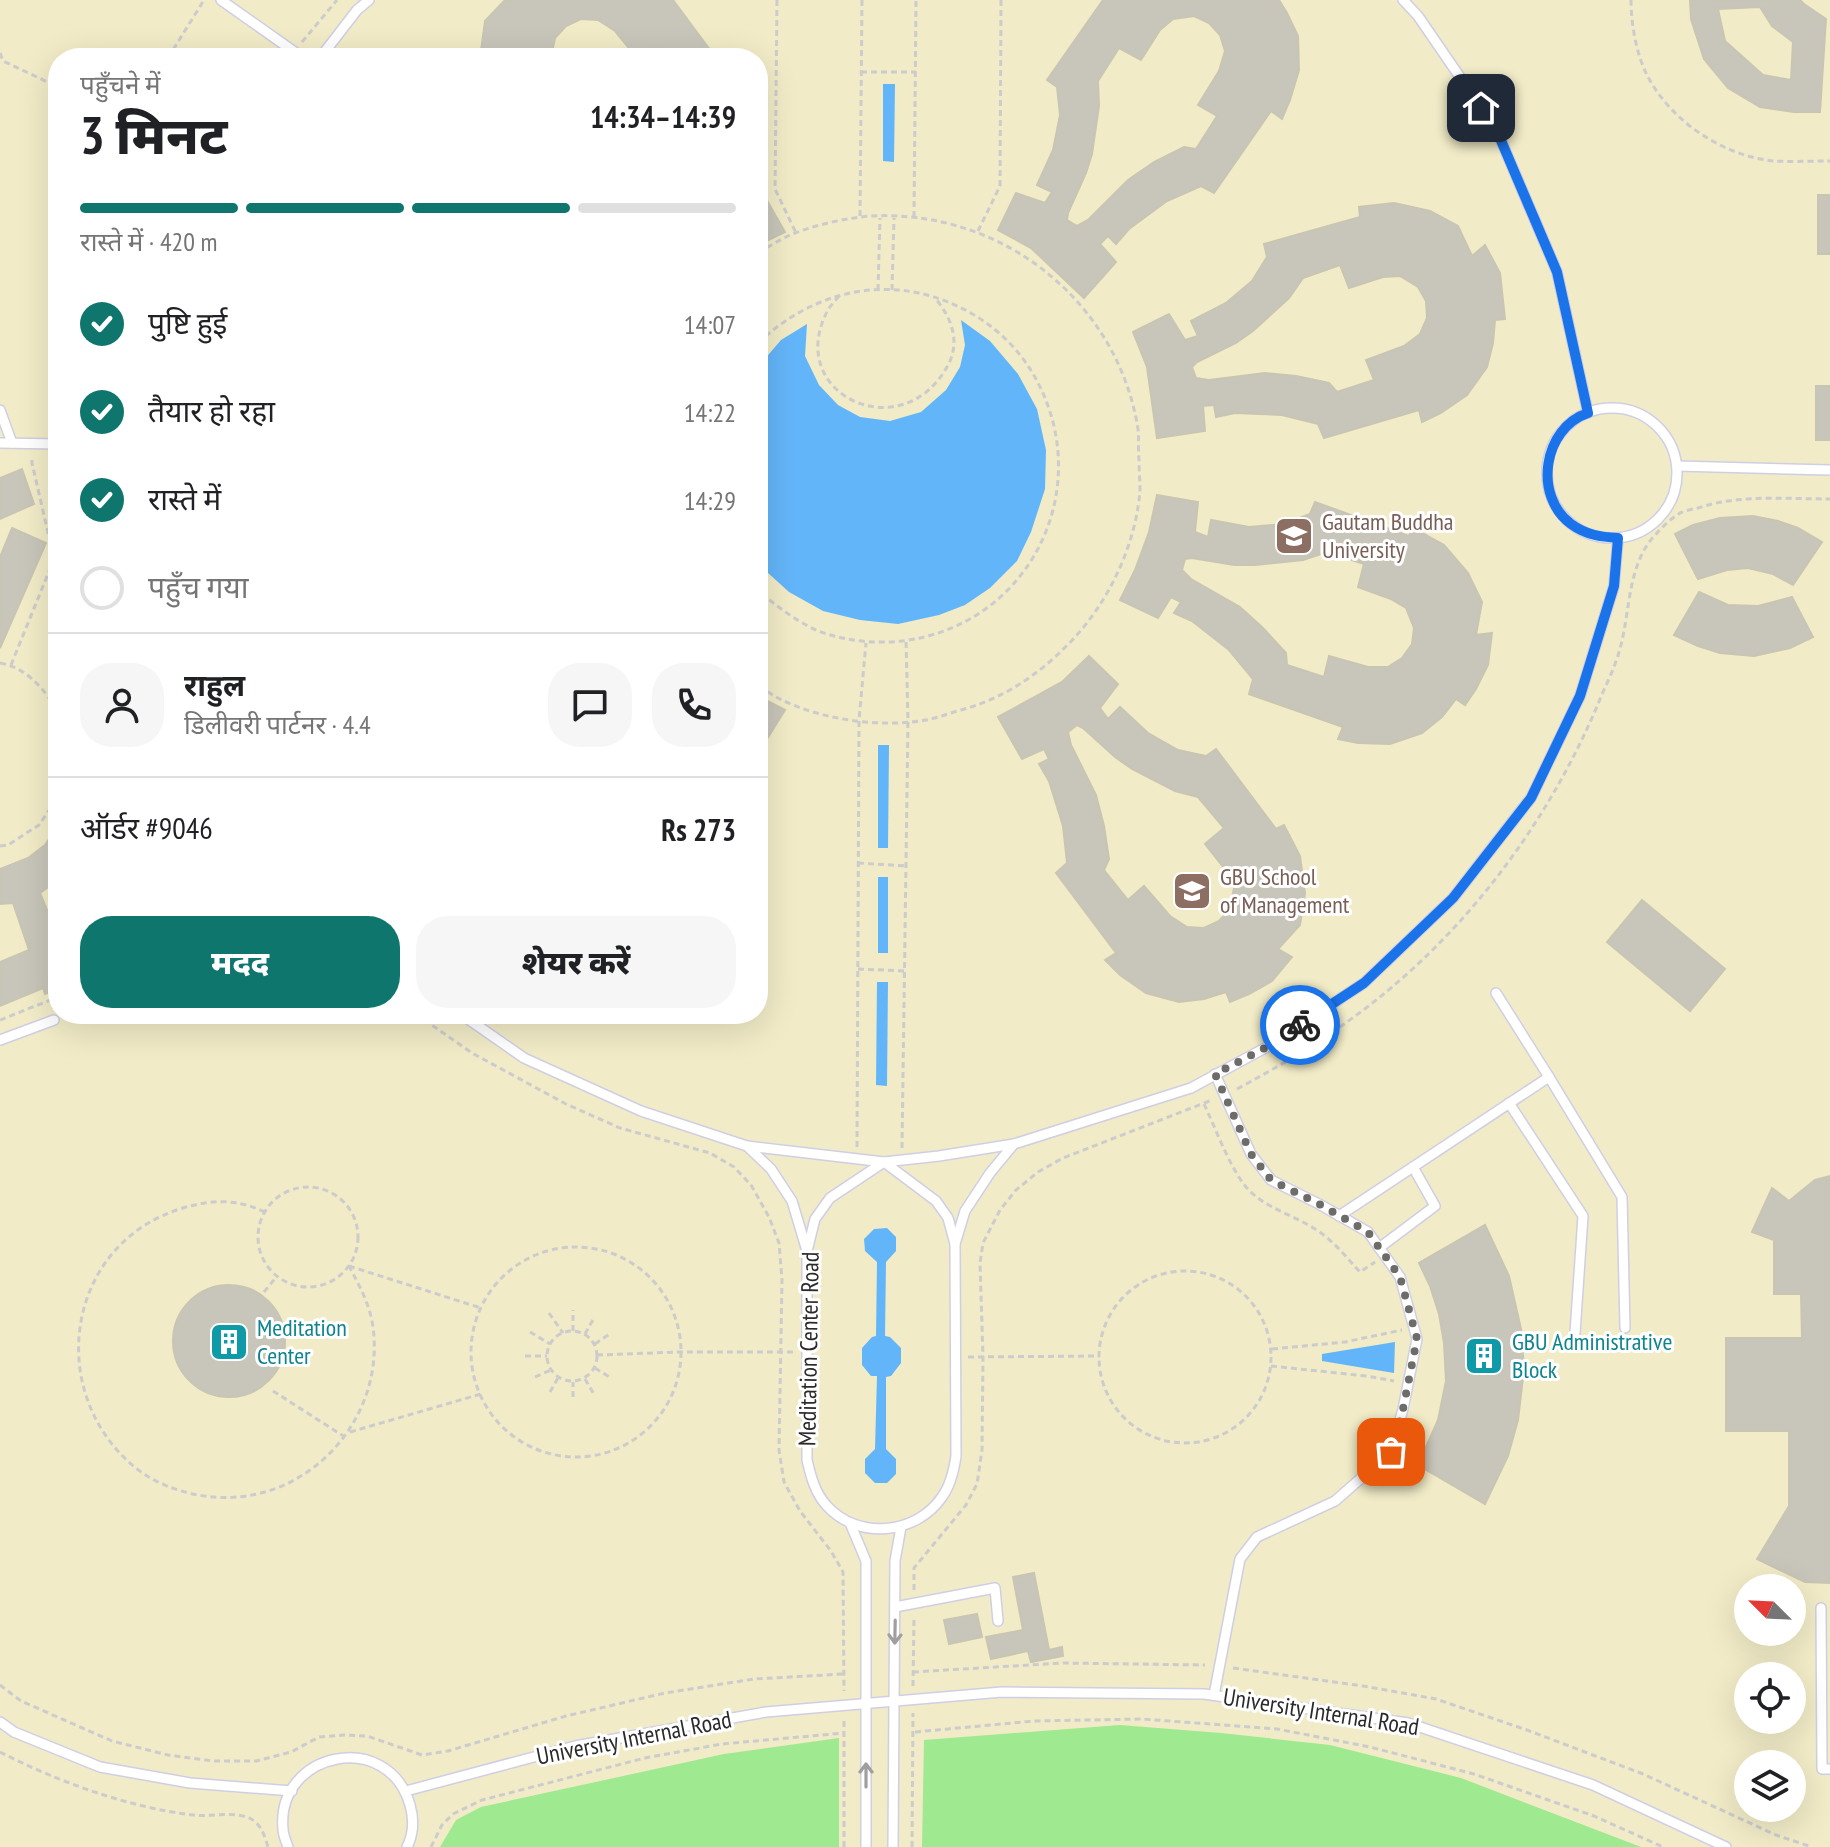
<!DOCTYPE html>
<html lang="hi">
<head>
<meta charset="utf-8">
<style>
  :root { --surface:#fff; --page:#f6f6f6; --text:#202124; --muted:#757577; --line:#e0e0e0; --accent:#0f766e }
  body { margin:0; font-family:"PT Sans Narrow","Noto Sans Devanagari",sans-serif; background:var(--page); color:var(--text); height:100vh; display:flex; flex-direction:column; font-size:30px; white-space:nowrap }
  * { box-sizing:border-box; margin:0 }
  p { font-size:26px; color:var(--muted) }
  .icon { flex:none; width:44px; height:44px; fill:none; stroke:currentColor; stroke-width:2; stroke-linecap:round; stroke-linejoin:round }
  .map { position:relative; flex:1; overflow:hidden }
  .sheet { position:absolute; left:48px; top:48px; width:720px; height:976px; display:flex; flex-direction:column; background:var(--surface); border-radius:32px; box-shadow:0 8px 32px #0002 }
  .sheet>* { flex:none }
  .needle { width:52px; rotate:294deg }
  .controls { position:absolute; left:1734px; top:1574px; display:grid; gap:16px }
  .controls a { display:grid; place-items:center; width:72px; height:72px; border-radius:50%; background:var(--surface); box-shadow:0 8px 32px #0002; font-size:40px }
  .pin { position:absolute; display:grid; place-items:center; width:68px; height:68px; color:#fff; margin:-34px; border-radius:16px; box-shadow:0 4px 12px #0006 }
  .courier { position:absolute; display:grid; place-items:center; width:80px; height:80px; margin:-40px; border:6px solid #1a73e8; border-radius:50%; background:#fff; color:#222; box-shadow:0 2px 10px #0007 }
  .head em { font-style:normal; font-weight:800 }
  .head div { display:flex; flex-direction:column-reverse }
  .head { display:flex; align-items:center; justify-content:space-between; height:136px; padding:0 32px }
  h1 { font-size:52px; font-weight:800; line-height:60px }
  .bar { display:grid; grid-template-columns:repeat(4,1fr); gap:12px 8px; align-content:center; height:96px; padding:0 32px }
  .bar i { height:10px; border-radius:6px; background:var(--line) }
  .bar .on { background:var(--accent) }
  .bar p { grid-column:span 4 }
  .line { display:flex; align-items:center; gap:20px; padding:0 32px; border-top:2px solid var(--line) }
  .line div { flex:1 }
  .round { display:grid; place-items:center; flex:none; width:84px; height:84px; border-radius:32px; background:var(--page) }
  ol { padding:0 32px; list-style:none }
  li { display:flex; align-items:center; gap:24px; height:88px }
  li p { margin-inline-start:auto }
  li .icon { padding:8px; border-radius:50%; background:var(--accent); color:#fff; stroke-width:4 }
  li:last-child { color:var(--muted) }
  li i { width:44px; height:44px; border:4px solid var(--line); border-radius:50% }
  .cta { display:flex; gap:16px; margin-top:auto; padding:16px 32px }
  .cta a { flex:1; height:92px; border-radius:32px; background:var(--accent); color:#fff; font-size:32px; font-weight:800; line-height:92px; text-align:center }
  .cta a+a { background:var(--page); color:var(--text) }
  .map>svg:first-child { display:block }
</style>
</head>
<body>
<div class="map">
<svg width="1830" height="1847" viewBox="0 0 1830 1847">
  <rect width="100%" height="100%" fill="#ede8da"/>
  <path fill="#f1ebc7" fill-rule="evenodd" d="M0,0h1830v1847h-1830zM58,58h700v956h-700zM1748,1588h44v44h-44zM1748,1676h44v44h-44zM1748,1764h44v44h-44z"/>
  <g fill="#9fe991">
    <path d="M1120,1725l101,8 109,12 131,33 180,69h-719l2,-107z"/>
    <path d="M839,1738v109h-399l16,-27 25,-13 243,-53z"/>
  </g>
  <g fill="#63b5f9">
    <path d="M883,84h12l-1,78 -11,-1z"/>
    <path d="M961,320l29,21 28,33 19,35 9,41 -1,39 -14,43 -14,29 -27,27 -25,17 -26,10 -41,9 -38,-4 -37,-9 -34,-19 -31,-28v-197l23,-27 26,-16 -2,32 14,29 19,20 22,12 30,4 31,-9 25,-22 14,-23 5,-22z"/>
    <path d="M878,745h11l-1,103h-10z"/>
    <rect x="878" y="877" width="10" height="76"/>
    <path d="M877,982h11l-1,104 -11,-1z"/>
    <path d="M887,1228l9,9v14l-10,11 -1,74 5,1 11,11v15l-10,13 -5,1v72l10,10v15l-9,9h-12l-10,-10v-14l10,-10 2,-73h-6l-9,-11v-17l10,-11 4,-1 1,-74 -12,-11 -1,-12 10,-10z"/>
    <path d="M1395,1342l-1,31 -72,-12v-7z"/>
  </g>
  <g fill="#c8c5ba" stroke="#c9c5b3" stroke-width="2" fill-rule="evenodd">
    <path d="M505,0h168l43,58h-51l-8,-10 -12,10h-8l-22,-27 -17,-11 -17,-1 -15,7 -11,12 -4,20h-71l5,-37z"/>
    <path d="M1103,0h176l8,13 11,23 1,34 -9,30 -8,19 -11,-8 -57,82 -13,-7 -34,15 -38,28 -13,15 -8,-8 -8,8 16,18 -32,36 -53,-50 -33,-18 18,-37 29,10 7,-11 -15,-7 16,-35 7,-35 -3,-28 -10,-7zM1194,16l15,7 11,12 5,16 -6,20 -21,34 19,11 -21,33 -12,-2 -30,15 -26,18 -40,40 -11,6 -10,-6 1,-7 18,-40 6,-19 7,-48 -1,-25 21,-33 22,12 19,-30 13,-11z"/>
    <path d="M1690,0h110l4,4 22,15 -6,93h-26l-34,-5 -32,-19 -24,-29 -13,-40zM1760,7l12,19 21,16 -2,38 -28,-5 -38,-34 -7,-32z"/>
    <path d="M761,190l24,42 -27,13v-54z"/>
    <rect x="1818" y="195" width="12" height="59"/>
    <path d="M1394,203l36,8 28,15 14,30 13,-11 15,28 5,46 -10,1 -2,23 -6,24 -20,28 -26,18 -19,9 -3,-12 -95,28 -6,-14 -36,-9 -47,-2 -19,4 -2,-12 -11,1 2,25 -48,7 -10,-71 -14,-35 36,-18 16,26 13,-4 -7,-15 35,-18 26,-22 15,-24 -3,-13 96,-27 -1,-10zM1340,265l9,23 34,-11 17,-1 18,11 8,14 1,17 -7,16 -16,12 -38,14 8,20 -37,12 -8,-9 -33,-7 -31,-3 -56,7 -13,-2 -4,-11 5,-5 39,-19 17,-12 36,-33 14,-20z"/>
    <rect x="1816" y="386" width="14" height="54"/>
    <path d="M22,469l12,35 -34,15v-41z"/>
    <path d="M1157,495l41,7 -3,30 13,5 3,-17 38,7 35,-3 26,-10 5,-12 94,34 4,-8 31,17 24,28 14,29 -6,33 16,-2 -4,32 -12,24 -11,16 -9,-6 -14,18 -20,16 -32,11 -32,-1 -20,-4 5,-12 -94,-33 4,-15 -24,-29 -37,-29 -18,-8 7,-11 -10,-5 -13,21 -38,-18 15,-30 14,-38zM1327,552l37,12 -6,23 33,12 15,9 8,20 -2,16 -10,14 -14,9h-20l-39,-11 -5,21 -37,-12 -1,-12 -23,-25 -23,-21 -49,-28 -9,-9 3,-11 7,-1 42,7h21l48,-5z"/>
    <path d="M1753,516l25,5 20,7 24,14 -29,43 -20,-11 -25,-6 -21,2 -29,9 -23,-45 18,-9 27,-7z"/>
    <path d="M12,528l34,15 -46,105v-91z"/>
    <path d="M1699,592l29,13 30,1 34,-9 21,40 -23,11 -36,8 -34,-3 -22,-7 -24,-11z"/>
    <path d="M1089,656l29,28 -18,24 8,11 12,-12 28,26 30,17 28,6 10,-7 60,80 8,-4 16,31 5,37 -5,32 -22,24 14,8 -20,24 -23,13 -19,8 -4,-10 -22,7 -25,3 -33,-9 -26,-18 -15,-15 11,-7 -60,-80 11,-10 -4,-37 -14,-45 -10,-17 10,-5 -5,-10 -22,10 -24,-42 64,-35zM1077,725l6,3 32,29 17,12 43,22 23,6 26,31 -19,16 22,28 7,16 -4,21 -11,12 -15,7 -17,-1 -17,-11 -26,-30 -16,14 -24,-30 5,-11 -5,-33 -8,-31 -25,-50 -3,-13z"/>
    <path d="M758,696l27,14 -26,42h-1z"/>
    <path d="M58,826v54l-18,13 18,44v52l-13,5 -2,-6 -43,18v-44l29,-12 -16,-47 -13,1v-35l28,-11 17,-13z"/>
    <path d="M1642,900l83,69 -35,42 -83,-69z"/>
    <path d="M1830,1176v407l-25,-1 -48,-23 32,-53v-75h-63v-93h76l-1,-44h-27v-54l-22,-8 20,-44 17,13 26,-21z"/>
    <path d="M1485,1225l24,51 12,53 3,40 -6,51 -10,36 -23,48 -67,-39 20,-45 8,-39 -2,-38 -5,-29 -9,-28 -11,-23z"/>
    <circle cx="229" cy="1341" r="56"/>
    <path d="M1034,1573l15,77 13,-3 1,9 -32,6 -3,-11 -37,8 -5,-22 37,-7 -10,-53z"/>
    <path d="M977,1614l5,23 -33,7 -5,-24z"/>
  </g>
  <g fill="none" stroke-linecap="round" stroke-linejoin="round">
    <g stroke="#cfcfe4" stroke-width="12">
      <g id="service">
        <path d="M221,0l82,58"/>
        <path d="M1403,0l15,16 79,115 60,141 31,141"/>
        <path d="M320,58l37,-48 12,-10"/>
        <circle cx="1612" cy="473" r="65"/>
        <path d="M0,410l12,33"/>
        <path d="M0,443l58,1"/>
        <path d="M1677,466l153,4"/>
        <path d="M1496,993l53,84"/>
        <path d="M461,1014l63,44 117,53 106,35 137,16 55,-6 75,-12 177,-56 74,-40 99,-65 89,-85 70,-90 8,-10 49,-102 34,-110 4,-48"/>
        <path d="M0,1040l54,-20"/>
        <path d="M1509,1103l74,113 -8,117"/>
        <path d="M747,1146l24,23 21,32 15,50"/>
        <path d="M884,1162l52,39 12,17 7,26 1,212c-2,14 -6,30 -14,41 -26,38 -84,43 -115,9 -12,-13 -16,-29 -20,-46v-209l8,-32 15,-21z"/>
        <path d="M1339,1216l210,-139 73,120 3,131"/>
        <path d="M955,1244l10,-33 25,-38 24,-29"/>
        <path d="M1379,1248l56,-42 -22,-39"/>
        <path d="M850,1523l16,38v286"/>
        <path d="M895,1607l100,-19 3,33"/>
        <path d="M1821,1608l1,161h8"/>
        <path d="M1214,1695l26,-136 17,-22 78,-36 56,-49 12,-43 14,-70 -17,-62 -32,-45 -49,-28 -48,-24 -20,-26 -36,-80"/>
        <path d="M0,1722l14,10 86,35 90,16 102,8"/>
        <path d="M406,1791l169,-45 191,-34 236,-20 202,2 204,29 185,62 133,62"/>
        <path d="M288,1847c-2,-6 -5,-12 -5,-18 -7,-77 105,-101 127,-24 4,14 4,28 -3,42"/>
        <path d="M893,1847l2,-286 6,-34"/>
      </g>
    </g>
    <g stroke="#ccc" stroke-width="3" stroke-dasharray="6 4" stroke-linecap="butt">
      <path d="M777,0l-2,189 21,44"/>
      <path d="M1631,0c0,23 5,52 15,73 23,47 76,83 128,88 18,1 38,0 56,0"/>
      <path d="M302,42l35,-42"/>
      <path d="M0,53l3,8 55,26"/>
      <path d="M168,58l36,-58"/>
      <path d="M861,72h55"/>
      <path d="M860,216l2,-216"/>
      <path d="M914,217l2,-217"/>
      <path d="M978,231l22,-45 1,-186"/>
      <path d="M758,252c11,-5 21,-12 32,-17 17,-7 39,-13 58,-16 25,-5 53,-4 78,0 108,17 195,102 212,210 1,10 0,21 1,31 0,10 1,20 1,30 -4,53 -29,107 -64,146 -32,35 -70,62 -115,74 -12,3 -23,8 -35,10 -44,8 -102,0 -142,-19 -9,-4 -17,-10 -26,-15"/>
      <path d="M878,290l2,-72"/>
      <path d="M892,290l2,-72"/>
      <path d="M839,296c-5,6 -11,12 -14,20 -37,81 79,132 123,49 13,-24 3,-48 -13,-67"/>
      <path d="M758,343c48,-45 109,-65 173,-47 46,14 84,43 106,85 59,111 -9,245 -135,260 -28,3 -57,0 -84,-10 -22,-10 -42,-25 -60,-41"/>
      <path d="M0,663c27,5 44,26 58,48"/>
      <path d="M11,665l43,-106 -22,-96v-7"/>
      <path d="M0,846l8,-1 31,-20 19,-28"/>
      <path d="M858,863l48,3"/>
      <path d="M858,969l47,2"/>
      <path d="M416,1014l56,39 94,51 54,24 90,25 24,14 17,18 18,32 10,26 3,37 -3,170 5,32 16,29 31,40 12,21 1,119"/>
      <path d="M0,1020l58,-23"/>
      <path d="M1237,1089c33,-18 64,-35 94,-56 123,-82 217,-205 272,-341 6,-13 12,-26 16,-40 12,-39 7,-88 38,-119 6,-7 15,-15 23,-20 5,-2 12,-4 18,-5 42,-14 88,-9 132,-9"/>
      <path d="M1204,1104c12,25 25,62 42,83 18,21 46,27 69,42 18,11 31,28 45,43l15,-10"/>
      <path d="M857,1147l2,-427 7,-77"/>
      <path d="M902,1148l6,-427 -2,-81"/>
      <circle cx="308" cy="1237" r="50"/>
      <path d="M265,1212c-28,-13 -52,-13 -82,-4 -115,34 -139,179 -52,256 22,20 55,31 83,33 96,8 175,-82 158,-176 -4,-20 -14,-38 -23,-55"/>
      <circle cx="576" cy="1352" r="105"/>
      <path d="M349,1266l132,42"/>
      <circle cx="1185" cy="1357" r="86"/>
      <path d="M264,1292l13,-16"/>
      <path d="M549,1313l14,20"/>
      <circle cx="572" cy="1356" r="25"/>
      <path d="M573,1331v-21"/>
      <path d="M530,1332l20,12"/>
      <path d="M585,1334l9,-16"/>
      <path d="M595,1344l16,-11"/>
      <path d="M1272,1349l73,-7 57,-12"/>
      <path d="M597,1355l83,-3h115"/>
      <path d="M525,1356h22"/>
      <path d="M968,1357l132,-1"/>
      <path d="M1271,1366l95,10 28,5"/>
      <path d="M595,1368l16,10"/>
      <path d="M535,1377l16,-7"/>
      <path d="M585,1379l10,17"/>
      <path d="M273,1391l72,46"/>
      <path d="M550,1392l8,-14"/>
      <path d="M573,1397v-15"/>
      <path d="M350,1432l131,-38"/>
      <path d="M914,1590v-22l52,-63 11,-21 5,-34 1,-93 -3,-94 3,-20 17,-33 16,-20 22,-18 25,-14 149,-58"/>
      <path d="M1233,1668l130,18 73,13 91,31 116,44 133,61 36,12"/>
      <path d="M913,1672l150,-9 142,2"/>
      <path d="M0,1685l21,16 91,40 56,14 45,6h43l35,-9 28,-15 25,-2 23,1 55,19 26,-4 118,-35 99,-23 89,-14 89,-5"/>
      <path d="M913,1686l1,-69"/>
      <path d="M915,1732l119,-11 108,-2 135,10 93,18 104,27 120,42 69,31"/>
      <path d="M0,1752c56,29 130,56 193,63 16,2 34,-3 50,1 16,3 21,17 25,31"/>
      <path d="M431,1847l11,-22 11,-11 29,-14 163,-42 77,-14 122,-11"/>
      <path d="M844,1847v-128"/>
      <path d="M912,1847l1,-134"/>
    </g>
    <use href="#service" stroke="#fff" stroke-width="9"/>
  </g>
  <defs><path id="oneway-shaft" d="M-6 0H5M1.5-3L5.5 0L1.5 3" fill="none" stroke-width="1.6" stroke-linecap="round" stroke-linejoin="round" transform="scale(2)"/></defs>
  <g stroke="#9f9f9f">
    <use href="#oneway-shaft" transform="translate(895 1632) rotate(91)"/>
    <use href="#oneway-shaft" transform="translate(866 1775) rotate(-90)"/>
  </g>
  <g fill="none" stroke-linecap="round" stroke-linejoin="round">
    <path stroke="#6e6c68" stroke-width="8" stroke-dasharray="0 14.4" d="M1300,1025l-35,23 -50,26 36,80 20,26 48,24 49,28 32,45 17,62 -14,70 -12,43"/>
    <path stroke="#1a73e8" stroke-width="10" d="M1300,1025l64,-42 89,-85 78,-100 49,-102 34,-110 4,-48c-17,-1 -32,-3 -47,-14 -38,-28 -28,-96 17,-111l-31,-141 -60,-141 -16,-23"/>
  </g>
  <defs>
    <g id="university-square" transform="scale(2)"><rect x="-9" y="-9" width="18" height="18" rx="4" fill="#8d6e63" stroke="#fff"/><path d="M0-5L7-2L0 1L-7-2ZM-4 1L0 2.5L4 1V4Q0 6-4 4Z" fill="#fff"/></g>
    <g id="school-square" transform="scale(2)"><rect x="-9" y="-9" width="18" height="18" rx="4" fill="#8d6e63" stroke="#fff"/><path d="M0-5L7-2L0 1L-7-2ZM-4 1L0 2.5L4 1V4Q0 6-4 4Z" fill="#fff"/></g>
    <g id="building-square" transform="scale(2)"><rect x="-9" y="-9" width="18" height="18" rx="4" fill="#0f9aa8" stroke="#fff"/><path d="M-4-6H4V6H1V3H-1V6H-4ZM-2.5-4.3h1.7v1.8h-1.7ZM.8-4.3h1.7v1.8H.8ZM-2.5-1h1.7V.8h-1.7ZM.8-1h1.7V.8H.8Z" fill="#fff"/></g>
  </defs>
  <g fill-rule="evenodd">
    <use href="#university-square" x="1294" y="536"/>
    <use href="#school-square" x="1192" y="891"/>
    <use href="#building-square" x="229" y="1342"/>
    <use href="#building-square" x="1484" y="1356"/>
  </g>
  <g text-anchor="middle" stroke-width="6" stroke-linejoin="round" paint-order="stroke">
    <g font-size="24" fill="#785e54" stroke="#fff" text-anchor="start">
      <text x="1322" y="530">Gautam Buddha<tspan x="1322" dy="28">University</tspan></text>
      <text x="1220" y="885">GBU School<tspan x="1220" dy="28">of Management</tspan></text>
    </g>
    <g font-size="24" fill="#0d838f" stroke="#fff" text-anchor="start">
      <text x="257" y="1336">Meditation<tspan x="257" dy="28">Center</tspan></text>
      <text x="1512" y="1350">GBU Administrative<tspan x="1512" dy="28">Block</tspan></text>
    </g>
    <g font-size="24" fill="#2a2a2a" stroke="#fff">
      <text transform="translate(809 1349) rotate(-89)" y="8">Meditation Center Road</text>
      <text transform="translate(1321 1712) rotate(9)" y="8">University Internal Road</text>
      <text transform="translate(634 1738) rotate(-11)" y="8">University Internal Road</text>
    </g>
  </g>
</svg>
<div class="controls">
<a><svg class="needle" viewBox="-14 -14 28 28"><path d="M0-13l5 13h-10z" fill="#e53935"/><path d="M0 13l5-13h-10z" fill="#757577"/></svg></a>
<a><svg class="icon" aria-label="locate" viewBox="0 0 24 24"><circle cx="12" cy="12" r="6"/><path d="M12 2v4M12 18v4M2 12h4M18 12h4"/></svg></a>
<a><svg class="icon" aria-label="layers" viewBox="0 0 24 24"><path d="M12 4l9 5-9 5-9-5zM3 14l9 5 9-5"/></svg></a>
</div>
<div class="pin" style="left:1391px;top:1452px;background:#ea580c"><svg class="icon" aria-label="bag" viewBox="0 0 24 24"><path d="M5 8h14l-1 12H6zM9 8a3 3 0 0 1 6 0"/></svg></div>
<div class="pin" style="left:1481px;top:108px;background:#1f2937"><svg class="icon" aria-label="home" viewBox="0 0 24 24"><path d="M3 11l9-7 9 7M6 9v11h12V9"/></svg></div>
<div class="courier" style="left:1300px;top:1025px"><svg class="icon" aria-label="bike" viewBox="0 0 24 24"><circle cx="6" cy="16" r="4"/><circle cx="18" cy="16" r="4"/><path d="M6 16l4-8h5l3 8M10 8l3 8H6M13 5h3"/></svg></div>
<section class="sheet">
<div class="head"><div><h1>3 मिनट</h1><p>पहुँचने में</p></div><em>14:34–14:39</em></div>
<div class="bar"><i class="on"></i><i class="on"></i><i class="on"></i><i></i><p>रास्ते में · 420 m</p></div>
<ol>
<li><svg class="icon" aria-label="check" viewBox="0 0 24 24"><path d="M5 12l5 5 9-10"/></svg>पुष्टि हुई<p>14:07</p></li>
<li><svg class="icon" aria-label="check" viewBox="0 0 24 24"><path d="M5 12l5 5 9-10"/></svg>तैयार हो रहा<p>14:22</p></li>
<li><svg class="icon" aria-label="check" viewBox="0 0 24 24"><path d="M5 12l5 5 9-10"/></svg>रास्ते में<p>14:29</p></li>
<li><i></i>पहुँच गया</li>
</ol>
<div class="line" style="height:144px"><a class="round"><svg class="icon" aria-label="person" viewBox="0 0 24 24"><circle cx="12" cy="8" r="4"/><path d="M4 21q1-7 8-7t8 7"/></svg></a><div><b>राहुल</b><p>डिलीवरी पार्टनर · 4.4</p></div><a class="round"><svg class="icon" aria-label="chat" viewBox="0 0 24 24"><path d="M4 5h16v11H9l-5 4z"/></svg></a><a class="round"><svg class="icon" aria-label="phone" viewBox="0 0 24 24"><path d="M5 4h4l2 5-3 2q2 4 5 5l2-3 5 2v4C11 20 4 13 5 4z"/></svg></a></div>
<div class="line" style="height:104px"><div>ऑर्डर #9046</div><b>Rs 273</b></div>
<div class="cta"><a>मदद</a><a>शेयर करें</a></div>
</section>
</div>
</body>
</html>
